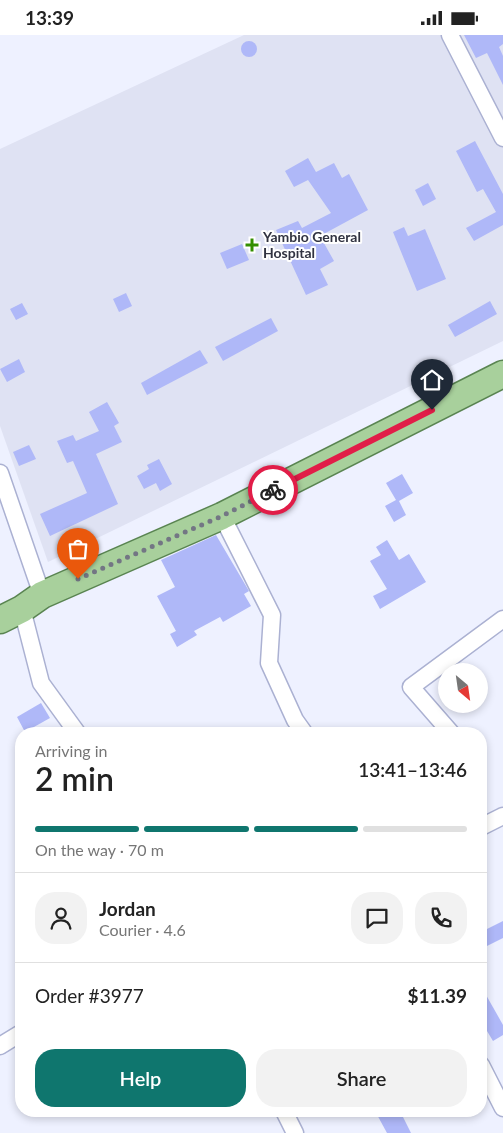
<!DOCTYPE html>
<html lang="en">
<head>
<meta charset="utf-8">
<style>
  :root { --surface:#fff; --page:#f2f2f2; --text:#222; --muted:#767676; --line:#e0e0e0; --accent:#0f766e }
  body { margin:0; font-family:Lato,sans-serif; background:var(--page); color:var(--text); height:100vh; display:flex; flex-direction:column; font-size:19px; white-space:nowrap }
  * { box-sizing:border-box; margin:0 }
  p { font-size:16px; color:var(--muted) }
  .icon { flex:none; width:28px; height:28px; fill:none; stroke:currentColor; stroke-width:2; stroke-linecap:round; stroke-linejoin:round }
  .map { position:relative; flex:1; overflow:hidden }
  .sheet { position:absolute; left:15px; top:692px; width:472px; height:390px; display:flex; flex-direction:column; background:var(--surface); border-radius:20px; box-shadow:0 2px 8px #0003 }
  .sheet>* { flex:none }
  .needle { width:32px; rotate:151deg }
  .fabs { position:absolute; left:438px; top:628px; display:grid; gap:10px }
  .fabs a { display:grid; place-items:center; width:50px; height:50px; border-radius:50%; background:var(--surface); box-shadow:0 2px 8px #0003; font-size:25px }
  .pin { position:absolute; display:grid; place-items:center; width:42px; height:42px; color:#fff; margin:-51px -21px; border-radius:50% 50% 50% 0; rotate:-45deg; box-shadow:0 0 5px #0007 }
  .pin .icon { rotate:45deg }
  .courier { position:absolute; display:grid; place-items:center; width:50px; height:50px; margin:-25px; border:4px solid #e11d48; border-radius:50%; background:#fff; color:#222; box-shadow:0 1px 6px #0007 }
  .headline em { font-style:normal; font-weight:600 }
  .headline div { display:flex; flex-direction:column-reverse }
  .headline { display:flex; align-items:center; justify-content:space-between; height:85px; padding:0 20px }
  h1 { font-size:32px; font-weight:600; line-height:38px }
  .bar { display:grid; grid-template-columns:repeat(4,1fr); gap:8px 5px; align-content:center; height:60px; padding:0 20px }
  .bar i { height:6px; border-radius:4px; background:var(--line) }
  .bar .on { background:var(--accent) }
  .bar p { grid-column:span 4 }
  .line { display:flex; align-items:center; gap:12px; padding:0 20px; border-top:1px solid var(--line) }
  .line div { flex:1 }
  .round { display:grid; place-items:center; flex:none; width:52px; height:52px; border-radius:20px; background:var(--page) }
  .cta { display:flex; gap:10px; margin-top:auto; padding:10px 20px }
  .cta a { flex:1; height:58px; border-radius:20px; background:var(--accent); color:#fff; font-size:20px; font-weight:600; line-height:58px; text-align:center }
  .cta a+a { background:var(--page); color:var(--text) }
  .status { display:flex; justify-content:space-between; align-items:center; height:35px; padding:0 25px; background:var(--surface); direction:ltr }
  .status svg { height:14px; fill:currentColor }
  .map>svg:first-child { display:block }
</style>
</head>
<body>
<div class="status"><b>13:39</b><svg viewBox="0 0 49 12"><path d="M0 12V9h3v3zM5 12V6h3v6zM10 12V3h3v9zM15 12V0h3v12zM26 1h20v11H26zM47 4h2v5h-2z"/></svg></div>
<div class="map">
<svg width="503" height="1098" viewBox="0 0 503 1098">
  <rect width="100%" height="100%" fill="#eef1ff"/>
  <path fill="#dfe2f3" d="M244,0h259v306l-455,221 -48,-136v-277z"/>
  <g fill="#afb8f8">
    <path d="M464,0h39v9l-4,3 4,9v29l-16,-32 -11,5z"/>
    <circle cx="249" cy="14" r="8"/>
    <path d="M475,106l28,53v31l-29,16 -8,-13 30,-16 -13,-23 -6,3 -21,-41z"/>
    <path d="M308,123l8,14 18,-9 8,15 7,-4 19,36 -48,26 14,25 -14,8 8,16 -22,10 -30,-65 22,-9 4,7 29,-15 -23,-33 -14,7 -9,-16z"/>
    <path d="M428,148l8,16 -13,7 -8,-16z"/>
    <path d="M404,192l4,9 17,-7 21,50 -29,12 -24,-59z"/>
    <path d="M242,209l7,16 -22,9 -7,-16z"/>
    <path d="M126,258l6,13 -13,6 -6,-13z"/>
    <path d="M490,266l7,13 -42,23 -7,-12z"/>
    <path d="M22,268l6,11 -12,6 -6,-11z"/>
    <path d="M271,283l7,13 -55,30 -8,-14z"/>
    <path d="M200,315l8,13 -61,32 -6,-12z"/>
    <path d="M19,324l6,13 -18,10 -7,-13z"/>
    <path d="M107,367l12,21 -5,3 8,16 -26,12 22,50 -68,32 -10,-22 47,-21 -14,-32 -6,2 -10,-22 16,-6 3,6 23,-10 -10,-19z"/>
    <path d="M29,410l7,14 -17,7 -6,-14z"/>
    <path d="M159,424l13,25 -12,7 -4,-8 -12,6 -7,-13 12,-7 -2,-4z"/>
    <path d="M402,439l11,19 -14,8 7,14 -12,7 -9,-16 11,-6 -10,-17z"/>
    <path d="M216,500l33,56 -5,3 7,12 -28,16 -3,-5 -26,14 3,4 -20,12 -7,-13 6,-3 -19,-35 18,-9 -14,-27z"/>
    <path d="M387,505l12,20 10,-6 17,28 -46,27 -7,-13 14,-7 -17,-28 11,-6 -5,-8z"/>
    <path d="M41,668l9,15 -25,14 -8,-15z"/>
    <path d="M503,886v17l-16,8 -6,-14z"/>
    <path d="M481,951l22,39v10l-10,6 -12,-20z"/>
    <path d="M375,1076h25l11,22h-24z"/>
  </g>
  <g fill="none" stroke-linecap="round" stroke-linejoin="round">
    <g stroke="#abb1d2" stroke-width="19">
      <g id="street">
        <path d="M450,0l53,103"/>
        <path d="M0,438l42,122"/>
        <path d="M222,481l50,99 -3,48 26,57 10,14"/>
        <path d="M22,574l19,74 37,51"/>
        <path d="M452,699l-41,-47 92,-68"/>
        <path d="M481,792l22,-11"/>
        <path d="M0,1011l21,-13"/>
        <path d="M481,1030l22,43"/>
        <path d="M284,1076l11,22"/>
      </g>
    </g>
    <g stroke="#598451" stroke-width="29">
      <path id="primary" d="M0,585l22,-11 20,-14 180,-79 281,-142"/>
    </g>
    <use href="#street" stroke="#fff" stroke-width="16"/>
    <use href="#primary" stroke="#a8d09c" stroke-width="26"/>
  </g>
  <g fill="none" stroke-linecap="round" stroke-linejoin="round">
    <path stroke="#737684" stroke-width="5" stroke-dasharray="0 9" d="M78,544l144,-63 51,-26"/>
    <path stroke="#e11d48" stroke-width="6" d="M273,455l159,-80"/>
  </g>
  <path fill="#348f00" stroke="#fff" stroke-width="2" d="M249.5 202.5h5v5h5v5h-5v5h-5v-5h-5v-5h5z"/>
  <g text-anchor="middle" stroke-width="4" stroke-linejoin="round" paint-order="stroke">
    <g font-size="14" font-weight="bold" fill="#313341" stroke="#fff" text-anchor="start">
      <text x="263" y="207">Yambio General<tspan x="263" dy="16">Hospital</tspan></text>
    </g>
  </g>
</svg>
<div class="fabs">
<a><svg class="needle" viewBox="-14 -14 28 28"><path d="M0-13l5 13h-10z" fill="#e53935"/><path d="M0 13l5-13h-10z" fill="#767676"/></svg></a>
</div>
<div class="pin" style="left:78px;top:544px;background:#ea580c"><svg class="icon" aria-label="bag" viewBox="0 0 24 24"><path d="M5 8h14l-1 12H6zM9 8a3 3 0 0 1 6 0"/></svg></div>
<div class="pin" style="left:432px;top:375px;background:#1f2937"><svg class="icon" aria-label="home" viewBox="0 0 24 24"><path d="M3 11l9-7 9 7M6 9v11h12V9"/></svg></div>
<div class="courier" style="left:273px;top:455px"><svg class="icon" aria-label="bike" viewBox="0 0 24 24"><circle cx="6" cy="16" r="4"/><circle cx="18" cy="16" r="4"/><path d="M6 16l4-8h5l3 8M10 8l3 8H6M13 5h3"/></svg></div>
<section class="sheet">
<div class="headline"><div><h1>2 min</h1><p>Arriving in</p></div><em>13:41–13:46</em></div>
<div class="bar"><i class="on"></i><i class="on"></i><i class="on"></i><i></i><p>On the way · 70 m</p></div>
<div class="line" style="height:90px"><a class="round"><svg class="icon" aria-label="person" viewBox="0 0 24 24"><circle cx="12" cy="8" r="4"/><path d="M4 21q1-7 8-7t8 7"/></svg></a><div><b>Jordan</b><p>Courier · 4.6</p></div><a class="round"><svg class="icon" aria-label="chat" viewBox="0 0 24 24"><path d="M4 5h16v11H9l-5 4z"/></svg></a><a class="round"><svg class="icon" aria-label="phone" viewBox="0 0 24 24"><path d="M5 4h4l2 5-3 2q2 4 5 5l2-3 5 2v4C11 20 4 13 5 4z"/></svg></a></div>
<div class="line" style="height:65px"><div>Order #3977</div><b>$11.39</b></div>
<div class="cta"><a>Help</a><a>Share</a></div>
</section>
</div>
</body>
</html>
